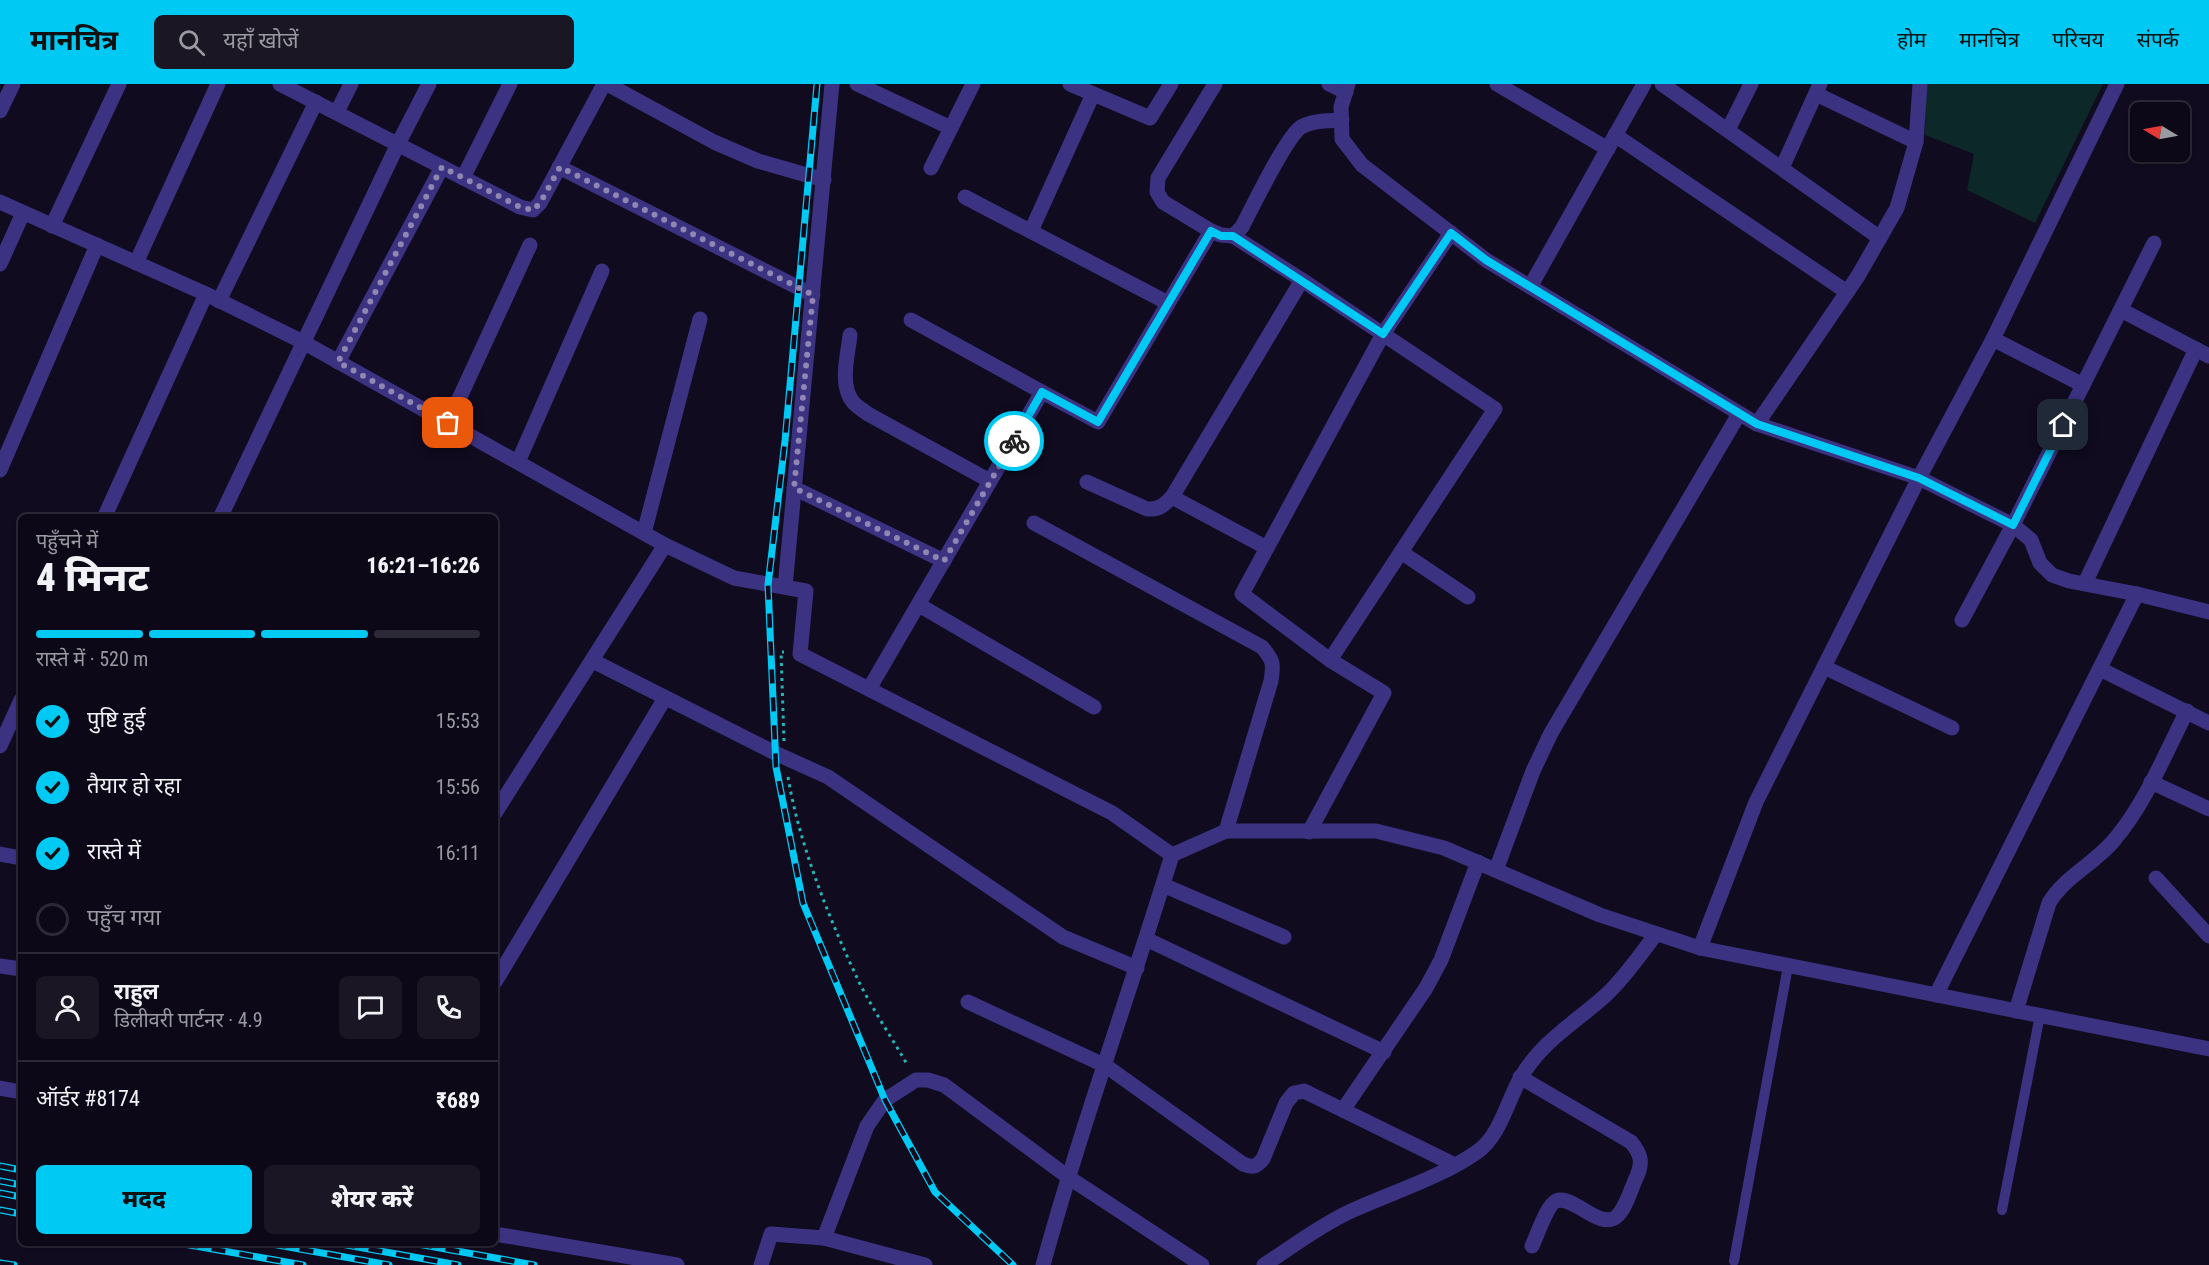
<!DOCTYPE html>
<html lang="hi">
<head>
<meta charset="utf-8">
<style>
  :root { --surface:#0c0817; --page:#1a1624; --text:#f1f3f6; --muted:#9a9aa1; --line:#2c2936; --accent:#00c9f4 }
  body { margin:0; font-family:"Roboto Condensed","Noto Sans Devanagari",sans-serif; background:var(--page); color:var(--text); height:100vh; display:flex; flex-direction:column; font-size:22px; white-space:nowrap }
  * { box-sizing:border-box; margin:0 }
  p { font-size:20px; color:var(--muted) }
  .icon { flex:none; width:33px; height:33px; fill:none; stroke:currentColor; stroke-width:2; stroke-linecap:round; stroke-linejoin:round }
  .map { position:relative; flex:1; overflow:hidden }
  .panel { position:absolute; left:18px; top:430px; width:480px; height:732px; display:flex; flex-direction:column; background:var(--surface); border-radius:9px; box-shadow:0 2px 4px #0004,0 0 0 2px var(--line) }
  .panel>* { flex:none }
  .needle { width:39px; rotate:280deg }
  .tools { position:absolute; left:2130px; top:18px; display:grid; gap:12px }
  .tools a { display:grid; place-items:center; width:60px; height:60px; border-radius:9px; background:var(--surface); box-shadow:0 2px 4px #0004,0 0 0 2px var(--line); font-size:30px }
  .pin { position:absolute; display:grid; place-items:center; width:51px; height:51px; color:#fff; margin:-26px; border-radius:12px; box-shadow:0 3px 9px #0006 }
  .courier { position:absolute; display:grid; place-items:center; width:60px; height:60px; margin:-30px; border:4px solid #00c9f4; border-radius:50%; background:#fff; color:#222; box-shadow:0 2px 8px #0007 }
  .summary em { font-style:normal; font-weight:800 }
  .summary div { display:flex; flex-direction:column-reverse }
  .summary { display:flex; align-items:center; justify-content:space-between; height:102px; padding:0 18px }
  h1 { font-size:39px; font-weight:800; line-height:45px }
  .bar { display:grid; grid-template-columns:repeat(4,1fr); gap:9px 6px; align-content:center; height:72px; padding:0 18px }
  .bar i { height:8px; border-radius:4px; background:var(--line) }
  .bar .selected { background:var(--accent) }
  .bar p { grid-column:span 4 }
  .line { display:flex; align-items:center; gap:15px; padding:0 18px; border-top:2px solid var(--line) }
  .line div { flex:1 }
  .round { display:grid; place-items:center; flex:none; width:63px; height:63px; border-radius:9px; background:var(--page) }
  ol { padding:0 18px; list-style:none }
  li { display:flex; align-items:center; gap:18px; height:66px }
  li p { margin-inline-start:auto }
  li .icon { padding:6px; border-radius:50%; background:var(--accent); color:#111; stroke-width:4 }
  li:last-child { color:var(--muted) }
  li i { width:33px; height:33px; border:3px solid var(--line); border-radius:50% }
  .button { display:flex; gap:12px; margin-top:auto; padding:12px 18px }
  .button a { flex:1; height:69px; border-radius:9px; background:var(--accent); color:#111; font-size:24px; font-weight:800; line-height:69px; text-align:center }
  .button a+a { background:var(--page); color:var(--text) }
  header { display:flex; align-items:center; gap:36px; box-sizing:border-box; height:84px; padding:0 30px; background:var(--accent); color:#111 }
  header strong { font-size:28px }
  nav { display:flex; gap:33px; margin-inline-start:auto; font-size:21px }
  .search { width:420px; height:54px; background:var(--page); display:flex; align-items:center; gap:15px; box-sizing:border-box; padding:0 21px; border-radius:9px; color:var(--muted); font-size:22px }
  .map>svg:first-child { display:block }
</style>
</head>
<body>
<header>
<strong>मानचित्र</strong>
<div class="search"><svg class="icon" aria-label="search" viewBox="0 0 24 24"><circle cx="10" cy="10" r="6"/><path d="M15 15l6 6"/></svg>यहाँ खोजें</div>
<nav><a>होम</a><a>मानचित्र</a><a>परिचय</a><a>संपर्क</a></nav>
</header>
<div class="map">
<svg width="2209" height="1181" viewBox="0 0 2209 1181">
  <rect width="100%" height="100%" fill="#100b1f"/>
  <path fill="#0d2829" d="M1926,0h177l-68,139 -68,-33 7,-36 -49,-19z"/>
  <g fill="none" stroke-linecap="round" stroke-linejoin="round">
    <g stroke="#24b5b7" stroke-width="3" stroke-dasharray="3 4.5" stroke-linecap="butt">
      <path d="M784,657l-3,-89h3"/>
      <path d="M788,693c11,67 42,144 71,205 14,28 33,56 49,84"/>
    </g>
    <g stroke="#3b3282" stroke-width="10">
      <path d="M2002,1126l38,-195"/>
      <path d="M1734,1177l54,-295"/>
    </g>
    <g stroke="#3b3282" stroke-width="15">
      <path d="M280,0l240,123 13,3 7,-7 64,-119"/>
      <path d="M607,0l107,58 44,19 66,19"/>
      <path d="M857,0l94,44"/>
      <path d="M1070,0l80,34 21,-34"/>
      <path d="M1215,0l-57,94 -1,14 6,10 48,29 10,4 12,1 9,-9c10,-19 44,-90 59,-100 12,-7 27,-6 41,-7"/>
      <path d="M1329,0l17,8"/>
      <path d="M1497,0l111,65"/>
      <path d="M1662,0l218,154"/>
      <path d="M1816,10l100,48"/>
      <path d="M0,27l13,-27"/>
      <path d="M337,28l14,-28"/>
      <path d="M1728,46l23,-46"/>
      <path d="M1615,51l232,157"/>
      <path d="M559,83l254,128"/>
      <path d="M931,84l42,-84"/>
      <path d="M1782,84l38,-84"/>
      <path d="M463,94l47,-94"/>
      <path d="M965,113l203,106"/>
      <path d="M0,118l206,92 97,48 362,203 69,33 72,13 -6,63 312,159 60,42"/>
      <path d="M52,142l67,-142"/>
      <path d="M1031,147l62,-137"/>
      <path d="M1233,152l69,44"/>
      <path d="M136,179l82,-179"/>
      <path d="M0,180l23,-51"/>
      <path d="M1530,203l114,-203"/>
      <path d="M219,217l97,-199"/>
      <path d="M2121,226l88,46"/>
      <path d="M911,236l131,72"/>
      <path d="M850,251c-2,20 -11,50 3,67 4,5 10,8 15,12l122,67"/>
      <path d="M1993,255l90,46"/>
      <path d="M338,278l104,-195"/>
      <path d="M448,339l82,-178"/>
      <path d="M1757,340l101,-148 39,-68 19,-66 4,-58"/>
      <path d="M518,378l84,-191"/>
      <path d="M0,386l97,-225"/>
      <path d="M1919,394l94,47 18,15 9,23 12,12 17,6 68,13 72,18"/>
      <path d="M1087,398l60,27c12,1 17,-4 25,-12"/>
      <path d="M794,404l150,73"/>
      <path d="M104,434l102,-224"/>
      <path d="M220,434l178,-374 31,-60"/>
      <path d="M1034,439l228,124c11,13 12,16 9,34l-45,150"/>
      <path d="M644,449l56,-214"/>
      <path d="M1267,464l-95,-51 130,-217 193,129 -165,251 54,33 -75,139"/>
      <path d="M1401,468l67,45"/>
      <path d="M2085,499l111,-234"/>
      <path d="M785,503l47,-503"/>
      <path d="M919,521l175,102"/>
      <path d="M1962,536l51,-95 141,-282"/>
      <path d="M1330,576l-88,-66 141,-260 68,-101"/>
      <path d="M593,577l182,92 53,24 235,160 74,31"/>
      <path d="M1824,583l128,61"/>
      <path d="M2100,585l109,54"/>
      <path d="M869,605l173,-297 56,30 113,-191"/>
      <path d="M0,662l21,-46"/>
      <path d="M2151,698l58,27"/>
      <path d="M495,729l170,-268"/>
      <path d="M0,770l21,4"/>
      <path d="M1496,786l37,-99 18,-38 188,-319"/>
      <path d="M2156,794l53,58"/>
      <path d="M1163,801l121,52"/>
      <path d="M1146,855l238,113"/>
      <path d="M0,882l21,3"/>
      <path d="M495,898l170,-284"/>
      <path d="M1936,911l201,-401"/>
      <path d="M968,918l138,64 137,98c10,4 13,3 20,-5l23,-56 8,-10 10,-2 151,74"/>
      <path d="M2016,927l33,-108c15,-26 47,-40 66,-64 31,-37 50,-85 72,-128"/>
      <path d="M1520,993l111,65c10,12 12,20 6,34 -6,12 -11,33 -21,41 -17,13 -43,-23 -60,-16 -9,4 -19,35 -24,45"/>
      <path d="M0,1004l21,4"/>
      <path d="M1343,1026l83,-122 15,-28 37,-98"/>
      <path d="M495,1150l182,31"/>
      <path d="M824,1154l101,27"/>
      <path d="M761,1181l10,-31 53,4 43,-112 18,-26 31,-20h12l16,5 124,92 134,88"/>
      <path d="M1264,1181c28,-18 55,-39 85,-53 41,-19 91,-34 128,-60 23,-16 30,-50 43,-73 20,-37 58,-58 87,-85 19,-18 33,-39 49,-60"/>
    </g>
    <g stroke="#3b3282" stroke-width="15">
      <path d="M1348,0l-7,23 1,32 20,26 124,95 271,164 162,54"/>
      <path d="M1700,864l56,-146 163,-324 74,-139 124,-255"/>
      <path d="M1043,1181c38,-138 87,-273 129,-410l54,-24h150l68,17 156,67 100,33 509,101"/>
    </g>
    <g stroke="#00c9f4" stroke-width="7">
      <g id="rail">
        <path d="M817,0l-32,357 -17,144 8,182 27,136 82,197 50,92 78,73"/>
        <path d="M0,1082l21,4"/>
        <path d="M0,1097l21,4"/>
        <path d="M0,1109l21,4"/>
        <path d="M0,1126l21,4"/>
        <path d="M184,1160l119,21"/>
        <path d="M272,1160l117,21"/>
        <path d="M341,1160l117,21"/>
        <path d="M418,1160l116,21"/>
        <path d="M0,1179l14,2"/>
      </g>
    </g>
    <use href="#rail" stroke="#100b1f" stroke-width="4.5" stroke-dasharray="14" stroke-linecap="butt"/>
  </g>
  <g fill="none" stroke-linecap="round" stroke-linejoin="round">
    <path stroke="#8f86b1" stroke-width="6" stroke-dasharray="0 10.8" d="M448,339l-110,-61 104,-195 78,40 13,3 7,-7 20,-36 253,128 -19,193 150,73 70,-120"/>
    <path stroke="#00c9f4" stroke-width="8" d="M1014,357l28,-49 56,30 113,-191 10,5h12l150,98 68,-101 35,27 271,164 162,54 94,47 50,-100"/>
  </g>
</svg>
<div class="tools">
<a><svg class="needle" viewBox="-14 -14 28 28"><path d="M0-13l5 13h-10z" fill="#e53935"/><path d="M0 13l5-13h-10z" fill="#9a9aa1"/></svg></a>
</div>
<div class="pin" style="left:448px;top:339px;background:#ea580c"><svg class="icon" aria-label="bag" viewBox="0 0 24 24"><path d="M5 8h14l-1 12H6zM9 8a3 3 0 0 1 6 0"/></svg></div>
<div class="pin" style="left:2063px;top:341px;background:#1f2937"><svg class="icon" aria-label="home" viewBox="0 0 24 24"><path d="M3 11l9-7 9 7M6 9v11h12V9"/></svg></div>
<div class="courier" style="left:1014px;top:357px"><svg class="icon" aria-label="bike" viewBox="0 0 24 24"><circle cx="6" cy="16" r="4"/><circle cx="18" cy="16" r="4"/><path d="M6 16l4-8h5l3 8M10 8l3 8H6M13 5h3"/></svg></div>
<section class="panel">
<div class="summary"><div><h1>4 मिनट</h1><p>पहुँचने में</p></div><em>16:21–16:26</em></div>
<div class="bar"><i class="selected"></i><i class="selected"></i><i class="selected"></i><i></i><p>रास्ते में · 520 m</p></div>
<ol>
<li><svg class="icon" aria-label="check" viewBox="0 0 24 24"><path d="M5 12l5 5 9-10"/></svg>पुष्टि हुई<p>15:53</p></li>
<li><svg class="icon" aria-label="check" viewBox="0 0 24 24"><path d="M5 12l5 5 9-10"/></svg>तैयार हो रहा<p>15:56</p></li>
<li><svg class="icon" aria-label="check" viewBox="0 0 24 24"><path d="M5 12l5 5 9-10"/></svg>रास्ते में<p>16:11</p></li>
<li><i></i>पहुँच गया</li>
</ol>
<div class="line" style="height:108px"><a class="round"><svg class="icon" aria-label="person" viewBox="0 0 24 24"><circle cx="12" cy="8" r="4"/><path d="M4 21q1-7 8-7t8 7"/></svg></a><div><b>राहुल</b><p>डिलीवरी पार्टनर · 4.9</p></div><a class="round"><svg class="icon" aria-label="chat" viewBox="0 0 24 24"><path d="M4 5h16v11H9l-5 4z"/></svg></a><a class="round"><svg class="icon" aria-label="phone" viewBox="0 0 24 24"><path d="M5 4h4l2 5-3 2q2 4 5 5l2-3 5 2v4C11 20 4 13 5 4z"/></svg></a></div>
<div class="line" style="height:78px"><div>ऑर्डर #8174</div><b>₹689</b></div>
<div class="button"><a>मदद</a><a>शेयर करें</a></div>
</section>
</div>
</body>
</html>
